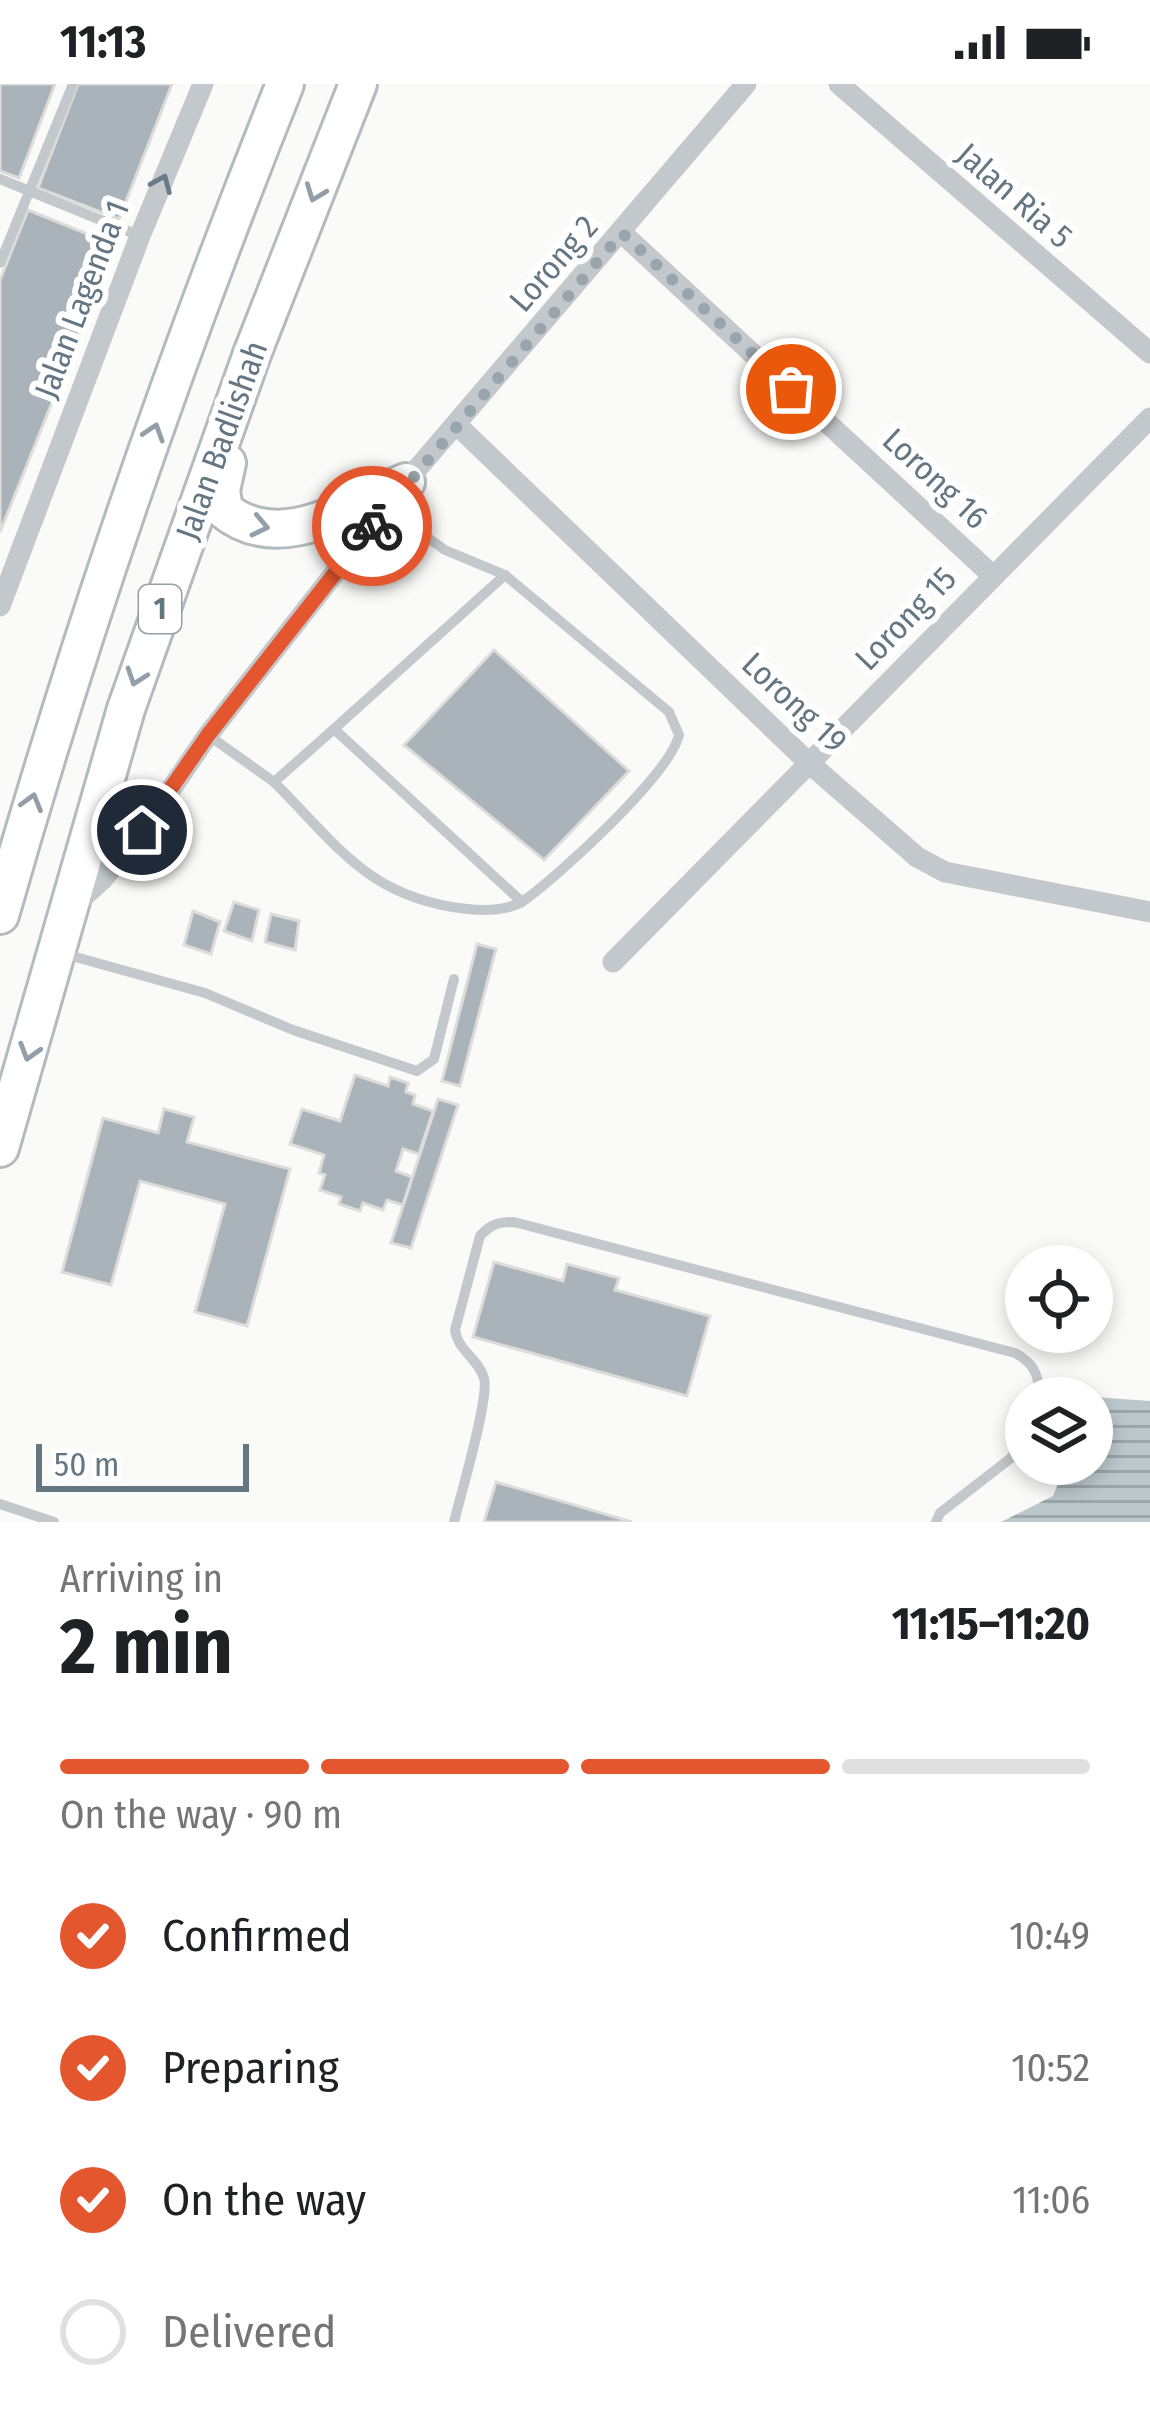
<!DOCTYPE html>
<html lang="en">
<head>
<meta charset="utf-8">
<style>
  :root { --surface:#fff; --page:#f2f2f2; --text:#202124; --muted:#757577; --line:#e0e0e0; --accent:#e4572e }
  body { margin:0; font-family:"Fira Sans Condensed",sans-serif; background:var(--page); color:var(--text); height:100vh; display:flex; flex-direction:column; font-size:45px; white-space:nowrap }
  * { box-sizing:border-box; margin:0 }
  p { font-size:39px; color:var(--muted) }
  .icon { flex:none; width:66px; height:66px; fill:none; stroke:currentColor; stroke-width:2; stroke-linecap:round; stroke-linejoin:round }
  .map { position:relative; height:1438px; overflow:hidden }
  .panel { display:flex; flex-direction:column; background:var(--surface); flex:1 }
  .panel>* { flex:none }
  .tools { position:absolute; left:1005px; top:1161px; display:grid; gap:24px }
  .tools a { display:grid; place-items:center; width:108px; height:108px; border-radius:50%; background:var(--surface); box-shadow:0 6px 18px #0003; font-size:60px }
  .scale { position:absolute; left:36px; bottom:30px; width:213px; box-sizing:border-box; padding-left:12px; border:6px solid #657683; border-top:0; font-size:33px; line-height:42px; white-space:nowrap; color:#657683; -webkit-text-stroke:9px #fff; paint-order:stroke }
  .pin { position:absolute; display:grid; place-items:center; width:102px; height:102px; color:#fff; margin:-51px; border:6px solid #fff; border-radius:50%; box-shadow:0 3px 12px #0007 }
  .courier { position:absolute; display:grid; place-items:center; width:120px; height:120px; margin:-60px; border:9px solid #e4572e; border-radius:50%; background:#fff; color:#222; box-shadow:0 3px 15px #0007 }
  .head em { font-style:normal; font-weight:700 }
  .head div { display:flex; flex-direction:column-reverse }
  .head { display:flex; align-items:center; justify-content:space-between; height:204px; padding:0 60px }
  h1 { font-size:78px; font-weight:700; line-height:90px }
  .bar { display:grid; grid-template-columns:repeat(4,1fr); gap:18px 12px; align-content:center; height:144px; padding:0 60px }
  .bar i { height:15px; border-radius:9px; background:var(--line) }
  .bar .active { background:var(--accent) }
  .bar p { grid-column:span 4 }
  ol { padding:0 60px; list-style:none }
  li { display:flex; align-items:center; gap:36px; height:132px }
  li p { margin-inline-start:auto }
  li .icon { padding:12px; border-radius:50%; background:var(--accent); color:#fff; stroke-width:4 }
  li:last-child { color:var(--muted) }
  li i { width:66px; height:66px; border:6px solid var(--line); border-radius:50% }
  .status { display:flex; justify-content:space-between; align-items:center; height:84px; padding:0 60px; background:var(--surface); direction:ltr }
  .status svg { height:33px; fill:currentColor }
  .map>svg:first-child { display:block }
</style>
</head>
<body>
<div class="status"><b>11:13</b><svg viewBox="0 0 49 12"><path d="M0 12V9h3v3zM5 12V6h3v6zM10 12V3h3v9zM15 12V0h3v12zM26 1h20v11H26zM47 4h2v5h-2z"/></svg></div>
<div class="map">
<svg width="1150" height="1438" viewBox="0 0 1150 1438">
  <defs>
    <pattern id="water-rules" width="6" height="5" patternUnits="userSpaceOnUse" patternTransform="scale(3)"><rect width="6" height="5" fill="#bbc7cb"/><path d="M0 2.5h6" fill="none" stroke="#9ca6aa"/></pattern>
  </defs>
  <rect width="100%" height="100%" fill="#fafaf8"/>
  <path fill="url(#water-rules)" d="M1093,1313l57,4v121h-149l52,-26 13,-32h26z"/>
  <g fill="#aab3b9" stroke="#dcdcda" stroke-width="3">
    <path d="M0,0h55l-36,94 -19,-7z"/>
    <path d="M78,0h94l-53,135 -81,-31z"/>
    <path d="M28,126l87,35 -115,287v-252z"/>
    <path d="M494,566l135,121 -85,89 -140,-115z"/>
    <path d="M234,818l25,8 -7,31 -28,-10z"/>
    <path d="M193,827l27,11 -9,32 -27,-9z"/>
    <path d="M271,830l28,7 -4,29 -30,-8z"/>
    <path d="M477,860l19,5 -36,137 -18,-5z"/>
    <path d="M355,991l33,11 2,-9 18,6 -2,9 9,3 -2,9 20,7 -14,43 -16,-5 -7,22 16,6 -9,28 -16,-5 -4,10 -20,-7 -3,8 -21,-7 2,-7 -21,-7 5,-15 -6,-2 5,-18 -34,-11 12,-35 38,12z"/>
    <path d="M438,1015l20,6 -47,143 -20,-5z"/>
    <path d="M164,1025l30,8 -7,25 103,27 -43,157 -52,-14 30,-108 -85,-23 -29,104 -49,-13 41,-154 55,15z"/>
    <path d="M494,1178l69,19 4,-17 52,14 -4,12 95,26 -23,80 -214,-59z"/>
    <path d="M496,1398l136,40h-148z"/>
  </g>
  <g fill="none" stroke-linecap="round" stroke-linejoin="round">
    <g stroke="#b5babe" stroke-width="42">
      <g id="primary">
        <path d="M227,379l-6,27 3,20c56,46 126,-4 182,-28"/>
        <path d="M0,831c80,-282 176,-559 285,-831"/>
        <path d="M0,1064l126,-439 126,-355 106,-270"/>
      </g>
    </g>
    <g stroke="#c3c8cc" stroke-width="10">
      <path d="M0,95l140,57"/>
      <path d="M0,179l73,-179"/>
      <path d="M334,645l171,-154"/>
      <path d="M208,651l66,47 60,-53 188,173c36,-25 148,-128 157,-167l-10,-23 -164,-137 -60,-25 -59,-42"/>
      <path d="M274,698c65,65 95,116 193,127 19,2 38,2 55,-7"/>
      <path d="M61,869l144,40 88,37 124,41 17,-12 20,-80"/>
      <path d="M0,1420l54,18"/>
      <path d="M454,1438c6,-25 36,-125 30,-144 -6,-20 -26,-27 -29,-48l25,-94c11,-12 18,-14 34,-14l501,131c19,10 26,24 23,45"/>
      <path d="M936,1438l4,-9 71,-55 15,-21"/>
    </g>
    <g stroke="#c3c8cc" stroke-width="21">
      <path d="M839,0l311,269"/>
      <path d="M622,149l371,343"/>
      <path d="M457,341l352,338 108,94 28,15 205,40"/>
      <path d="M0,522l140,-370 63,-152"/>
      <path d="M74,821l28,-25 41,-50 65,-95 198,-253 340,-398"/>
      <path d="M613,878l537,-544"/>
    </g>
    <use href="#primary" stroke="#fff" stroke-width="36"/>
  </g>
  <defs><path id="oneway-chevron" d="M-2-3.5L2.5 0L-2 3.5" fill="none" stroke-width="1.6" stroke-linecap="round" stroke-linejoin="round" transform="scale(3)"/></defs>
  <use stroke="#6a7a87" href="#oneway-chevron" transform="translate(162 99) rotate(-67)"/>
  <g stroke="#939fa8">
    <use href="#oneway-chevron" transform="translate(315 109) rotate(111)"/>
    <use href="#oneway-chevron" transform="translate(154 348) rotate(-72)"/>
    <use href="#oneway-chevron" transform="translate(260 442) rotate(12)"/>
    <use href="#oneway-chevron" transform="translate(136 593) rotate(109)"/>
    <use href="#oneway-chevron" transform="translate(32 718) rotate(-74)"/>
    <use href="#oneway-chevron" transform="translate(29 968) rotate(107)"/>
  </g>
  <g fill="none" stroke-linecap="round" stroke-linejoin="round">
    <path stroke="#99a4ac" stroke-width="12" stroke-dasharray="0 21.6" d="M372,442l250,-293 169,156"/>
    <path stroke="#e4572e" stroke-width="15" d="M142,746l66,-95 164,-209"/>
  </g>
  <g text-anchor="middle" stroke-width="12" stroke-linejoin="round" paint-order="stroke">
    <rect fill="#fff" stroke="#939fa8" stroke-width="3" x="139" y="501" width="42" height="48" rx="9"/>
    <g font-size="30" font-weight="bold" fill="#657683">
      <text x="160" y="535">1</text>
    </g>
    <g font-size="33" fill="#657683" stroke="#fff">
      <text transform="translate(1015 111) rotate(41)" y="12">Jalan Ria 5</text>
      <text transform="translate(553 179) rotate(-49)" y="12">Lorong 2</text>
      <text transform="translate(81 215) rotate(-69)" y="12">Jalan Lagenda 1</text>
      <text transform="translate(221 356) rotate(-70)" y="12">Jalan Badlishah</text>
      <text transform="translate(936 394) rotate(43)" y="12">Lorong 16</text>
      <text transform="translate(905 534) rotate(-46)" y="12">Lorong 15</text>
      <text transform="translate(795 618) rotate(43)" y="12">Lorong 19</text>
    </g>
  </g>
</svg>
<div class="tools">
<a><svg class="icon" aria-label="locate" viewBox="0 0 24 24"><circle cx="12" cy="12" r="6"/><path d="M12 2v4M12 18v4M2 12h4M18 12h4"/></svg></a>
<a><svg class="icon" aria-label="layers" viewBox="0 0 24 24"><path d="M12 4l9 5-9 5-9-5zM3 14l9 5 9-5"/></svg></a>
</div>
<div class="scale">50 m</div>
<div class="pin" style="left:791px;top:305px;background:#ea580c"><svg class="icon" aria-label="bag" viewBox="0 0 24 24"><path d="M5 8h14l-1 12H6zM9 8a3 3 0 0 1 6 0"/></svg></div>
<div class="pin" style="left:142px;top:746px;background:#1f2937"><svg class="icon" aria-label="home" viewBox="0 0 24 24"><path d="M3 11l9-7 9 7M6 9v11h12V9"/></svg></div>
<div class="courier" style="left:372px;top:442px"><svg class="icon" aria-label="bike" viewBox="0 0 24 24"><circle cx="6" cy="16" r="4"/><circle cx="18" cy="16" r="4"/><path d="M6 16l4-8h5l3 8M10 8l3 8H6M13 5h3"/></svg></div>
</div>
<section class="panel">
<div class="head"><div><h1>2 min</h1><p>Arriving in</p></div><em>11:15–11:20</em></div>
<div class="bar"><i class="active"></i><i class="active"></i><i class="active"></i><i></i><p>On the way · 90 m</p></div>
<ol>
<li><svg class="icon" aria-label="check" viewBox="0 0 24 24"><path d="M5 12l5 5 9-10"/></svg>Confirmed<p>10:49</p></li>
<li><svg class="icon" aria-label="check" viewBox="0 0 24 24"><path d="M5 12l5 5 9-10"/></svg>Preparing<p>10:52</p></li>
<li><svg class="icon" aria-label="check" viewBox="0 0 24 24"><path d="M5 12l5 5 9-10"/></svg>On the way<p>11:06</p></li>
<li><i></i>Delivered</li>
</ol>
</section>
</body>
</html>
